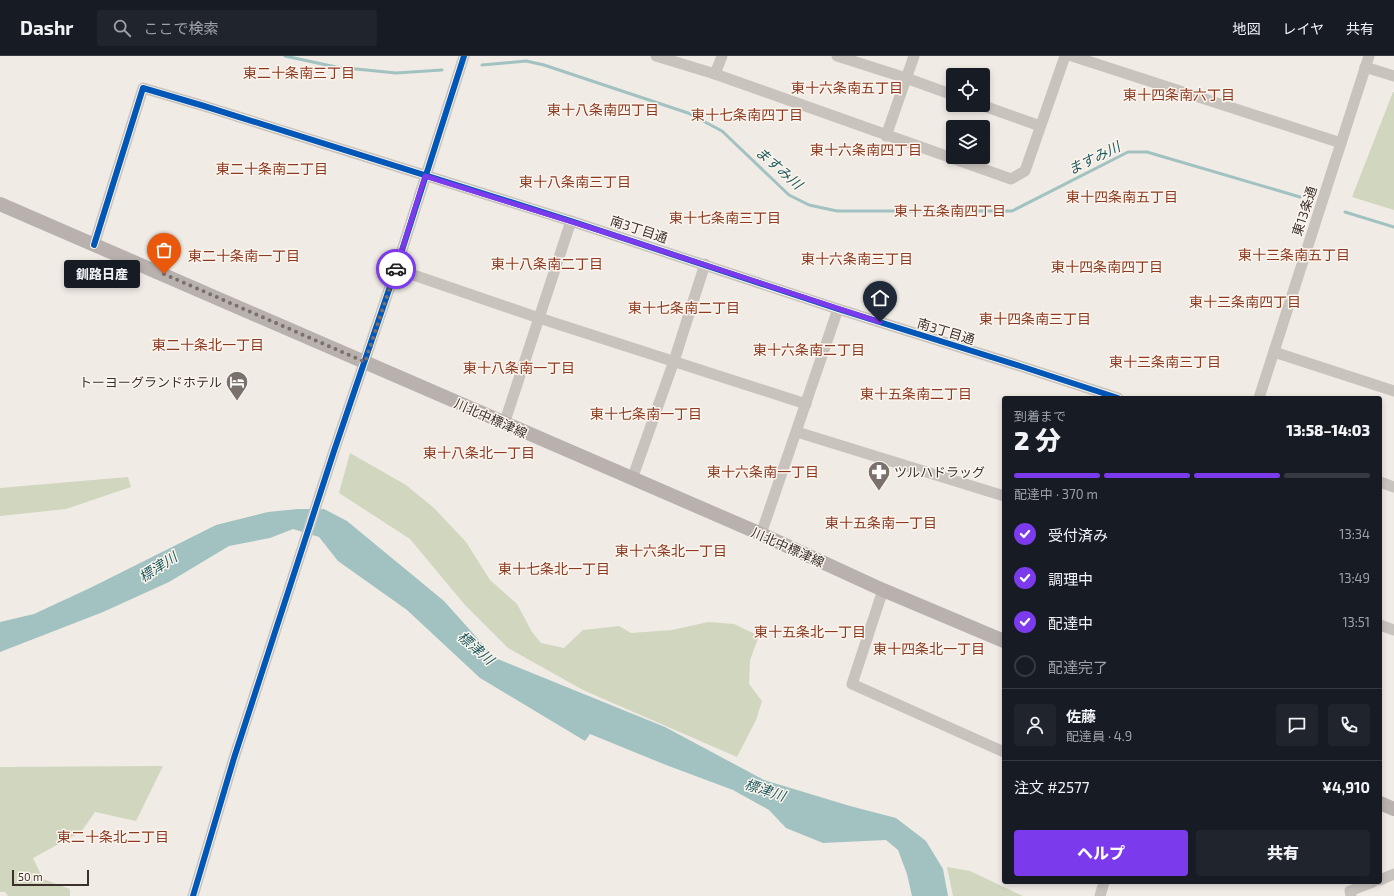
<!DOCTYPE html>
<html lang="ja">
<head>
<meta charset="utf-8">
<style>
  :root { --surface:#171b24; --page:#20242c; --text:#f1f3f6; --muted:#9ea1a6; --line:#363941; --accent:#7c3aed }
  body { margin:0; font-family:"Exo 2","Noto Sans JP",sans-serif; background:var(--page); color:var(--text); height:100vh; display:flex; flex-direction:column; font-size:15px; white-space:nowrap }
  * { box-sizing:border-box; margin:0 }
  p { font-size:13px; color:var(--muted) }
  .icon { flex:none; width:22px; height:22px; fill:none; stroke:currentColor; stroke-width:2; stroke-linecap:round; stroke-linejoin:round }
  .map { position:relative; flex:1; overflow:hidden }
  .sheet { position:absolute; left:1002px; top:340px; width:380px; height:488px; display:flex; flex-direction:column; background:var(--surface); border-radius:4px; box-shadow:0 2px 6px #0003 }
  .sheet>* { flex:none }
  .controls { position:absolute; left:946px; top:12px; display:grid; gap:8px }
  .controls a { display:grid; place-items:center; width:44px; height:44px; border-radius:4px; background:var(--surface); box-shadow:0 2px 6px #0003; font-size:20px }
  .scale { position:absolute; left:12px; bottom:10px; width:77px; box-sizing:border-box; padding-left:4px; border:2px solid #3b302b; border-top:0; font-size:11px; line-height:14px; white-space:nowrap; color:#3b302b; -webkit-text-stroke:3px #fbf5ee; paint-order:stroke }
  .pin { position:absolute; display:grid; place-items:center; width:34px; height:34px; color:#fff; margin:-41px -17px; border-radius:50% 50% 50% 0; rotate:-45deg; box-shadow:0 0 4px #0007 }
  .pin .icon { rotate:45deg }
  .courier { position:absolute; display:grid; place-items:center; width:40px; height:40px; margin:-20px; border:3px solid #7c3aed; border-radius:50%; background:#fff; color:#222; box-shadow:0 1px 5px #0007 }
  .bubble { position:absolute; height:28px; border-radius:4px; background:var(--surface); box-shadow:0 2px 6px #0003; font-size:13px; font-weight:800; line-height:28px; text-align:center }
  .headline em { font-style:normal; font-weight:800 }
  .headline div { display:flex; flex-direction:column-reverse }
  .headline { display:flex; align-items:center; justify-content:space-between; height:68px; padding:0 12px }
  h1 { font-size:26px; font-weight:800; line-height:30px }
  .bar { display:grid; grid-template-columns:repeat(4,1fr); gap:6px 4px; align-content:center; height:48px; padding:0 12px }
  .bar i { height:5px; border-radius:3px; background:var(--line) }
  .bar .selected { background:var(--accent) }
  .bar p { grid-column:span 4 }
  .line { display:flex; align-items:center; gap:10px; padding:0 12px; border-top:1px solid var(--line) }
  .line div { flex:1 }
  .round { display:grid; place-items:center; flex:none; width:42px; height:42px; border-radius:4px; background:var(--page) }
  ol { padding:0 12px; list-style:none }
  li { display:flex; align-items:center; gap:12px; height:44px }
  li p { margin-inline-start:auto }
  li .icon { padding:4px; border-radius:50%; background:var(--accent); color:#fff; stroke-width:4 }
  li:last-child { color:var(--muted) }
  li i { width:22px; height:22px; border:2px solid var(--line); border-radius:50% }
  .primary-button { display:flex; gap:8px; margin-top:auto; padding:8px 12px }
  .primary-button a { flex:1; height:46px; border-radius:4px; background:var(--accent); color:#fff; font-size:16px; font-weight:800; line-height:46px; text-align:center }
  .primary-button a+a { background:var(--page); color:var(--text) }
  header { display:flex; align-items:center; gap:24px; box-sizing:border-box; height:56px; padding:0 20px; background:var(--surface); border-bottom:1px solid var(--line) }
  header strong { font-size:19px }
  nav { display:flex; gap:22px; margin-inline-start:auto; font-size:14px }
  .search { width:280px; height:36px; background:var(--page); display:flex; align-items:center; gap:10px; box-sizing:border-box; padding:0 14px; border-radius:4px; color:var(--muted); font-size:15px }
  .map>svg:first-child { display:block }
</style>
</head>
<body>
<header>
<strong>Dashr</strong>
<div class="search"><svg class="icon" aria-label="search" viewBox="0 0 24 24"><circle cx="10" cy="10" r="6"/><path d="M15 15l6 6"/></svg>ここで検索</div>
<nav><a>地図</a><a>レイヤ</a><a>共有</a></nav>
</header>
<div class="map">
<svg width="1394" height="840" viewBox="0 0 1394 840">
  <rect width="100%" height="100%" fill="#f0ebe5"/>
  <g fill="#d1d6bf">
    <path d="M1393,36h1v118l-42,-13z"/>
    <path d="M350,397l56,32 28,23 32,34 24,38 27,24 15,28 9,11 23,5 19,-18 36,-4 12,7 41,-3 36,-8 26,2 25,12 -9,24 -1,24 13,17 -6,19 -19,37 -154,-67 -75,-42 -43,-43 -55,-66 -71,-46z"/>
    <path d="M128,421l3,10 -65,22 -66,7v-28z"/>
    <path d="M163,710l-27,55 -41,-9 -14,20 -48,26 10,21 27,10v7h-62l-3,-4h-5v-125z"/>
    <path d="M947,811l23,4 53,25h-70z"/>
  </g>
  <path fill="#a1c2c1" d="M298,453h26l23,12 97,80 51,57 170,69 99,53 86,26 46,12 30,23 17,28 5,27h-36l-5,-22 -9,-24 -12,-10 -63,3 -37,-15 -17,-18 -36,-20 -67,-25 -76,-31 -5,7 -105,-63 -73,-68 -69,-49 -19,-24 -26,-8 -23,9 -41,8 -60,36 -66,30 -103,40v-30l34,-8 56,-26 126,-63 52,-13z"/>
  <g fill="none" stroke-linecap="round" stroke-linejoin="round">
    <g stroke="#a1c2c1" stroke-width="3">
      <path d="M285,0l51,11 60,6 46,-3"/>
      <path d="M482,9l44,-4 18,4 144,48 34,18 67,64 20,10 28,6h175l116,-59h19l153,45"/>
      <path d="M1345,156l49,15"/>
    </g>
    <g stroke="#c9c3be" stroke-width="11">
      <path d="M656,0l59,18 296,105 14,-8 40,-115"/>
      <path d="M837,0l69,22 47,17"/>
      <path d="M1072,0l269,87"/>
      <path d="M1365,11l29,9"/>
      <path d="M715,18l7,-18"/>
      <path d="M981,49l59,21"/>
      <path d="M886,80l28,-80"/>
      <path d="M94,189l49,-157 61,18 367,115 267,88 182,57 98,32"/>
      <path d="M396,213l143,49 267,86"/>
      <path d="M1274,296l120,39"/>
      <path d="M1259,342l110,-342"/>
      <path d="M504,368l67,-203"/>
      <path d="M797,376l207,64"/>
      <path d="M632,423l42,-118 31,-97"/>
      <path d="M1380,426l14,5"/>
      <path d="M761,478l77,-225"/>
      <path d="M883,534l-31,94 152,68"/>
      <path d="M1380,569l14,5"/>
      <path d="M1380,824l14,-6"/>
      <path d="M193,840l41,-138 100,-307 62,-182 68,-213"/>
      <path d="M1100,840l4,-14"/>
      <path d="M1351,840l-1,-5 23,-9"/>
    </g>
    <g stroke="#b8b1ad" stroke-width="14">
      <path d="M0,148l761,330 122,56 121,51"/>
      <path d="M1380,747l14,6"/>
    </g>
    <g stroke="#fbf5ee" stroke-width="8">
      <g id="cycleway">
        <path d="M94,189l49,-157 61,18 367,115 267,88 182,57 98,32"/>
        <path d="M193,840l41,-138 100,-307 62,-182 68,-213"/>
      </g>
    </g>
    <use href="#cycleway" stroke="#0057b8" stroke-width="6"/>
  </g>
  <g fill="none" stroke-linecap="round" stroke-linejoin="round">
    <path stroke="#7a716c" stroke-width="4" stroke-dasharray="0 7.2" d="M164,218l201,88 31,-93"/>
    <path stroke="#7c3aed" stroke-width="5" d="M396,213l29,-93 176,55 279,91"/>
  </g>
  <defs>
    <g id="hotel-pin" transform="scale(1.15)"><path d="M0 17L-7.5 6A9.5 9.5 0 1 1 7.5 6Z" fill="#7a716c" stroke="#fbf5ee"/><path d="M-6-4.5h1.5V1H6V5H4.5V3h-9V5H-6ZM-4 0a1.8 1.8 0 1 1 3.6 0ZM.5 0V-2.5h3Q6-2.5 6 0Z" fill="#fff"/></g>
    <g id="pharmacy-pin" transform="scale(1.15)"><path d="M0 17L-7.5 6A9.5 9.5 0 1 1 7.5 6Z" fill="#7a716c" stroke="#fbf5ee"/><path d="M-2-6h4v4h4v4h-4v4h-4v-4h-4v-4h4Z" fill="#fff"/></g>
  </defs>
  <g fill-rule="evenodd">
    <use href="#hotel-pin" x="237" y="326"/>
    <use href="#pharmacy-pin" x="879" y="416"/>
  </g>
  <g text-anchor="middle" stroke-width="3" stroke-linejoin="round" paint-order="stroke">
    <g font-size="13" fill="#3b302b" stroke="#fbf5ee">
      <text transform="translate(1304 155) rotate(-72)" y="5">東13条通</text>
      <text transform="translate(639 173) rotate(18)" y="5">南3丁目通</text>
      <text transform="translate(946 275) rotate(17)" y="5">南3丁目通</text>
      <text transform="translate(491 362) rotate(24)" y="5">川北中標津線</text>
      <text transform="translate(788 491) rotate(24)" y="5">川北中標津線</text>
    </g>
    <g font-size="13" fill="#3b302b" stroke="#fbf5ee" text-anchor="end">
      <text x="222" y="331">トーヨーグランドホテル</text>
      <text x="894" y="421" text-anchor="start">ツルハドラッグ</text>
    </g>
    <g font-size="14" fill="#8c3b22" stroke="#fbf5ee">
      <text x="299" y="22">東二十条南三丁目</text>
      <text x="847" y="37">東十六条南五丁目</text>
      <text x="1179" y="44">東十四条南六丁目</text>
      <text x="603" y="59">東十八条南四丁目</text>
      <text x="747" y="64">東十七条南四丁目</text>
      <text x="866" y="99">東十六条南四丁目</text>
      <text x="272" y="118">東二十条南二丁目</text>
      <text x="575" y="131">東十八条南三丁目</text>
      <text x="1122" y="146">東十四条南五丁目</text>
      <text x="950" y="160">東十五条南四丁目</text>
      <text x="725" y="167">東十七条南三丁目</text>
      <text x="1294" y="204">東十三条南五丁目</text>
      <text x="244" y="205">東二十条南一丁目</text>
      <text x="857" y="208">東十六条南三丁目</text>
      <text x="547" y="213">東十八条南二丁目</text>
      <text x="1107" y="216">東十四条南四丁目</text>
      <text x="1245" y="251">東十三条南四丁目</text>
      <text x="684" y="257">東十七条南二丁目</text>
      <text x="1035" y="268">東十四条南三丁目</text>
      <text x="208" y="294">東二十条北一丁目</text>
      <text x="809" y="299">東十六条南二丁目</text>
      <text x="1165" y="311">東十三条南三丁目</text>
      <text x="519" y="317">東十八条南一丁目</text>
      <text x="916" y="343">東十五条南二丁目</text>
      <text x="646" y="363">東十七条南一丁目</text>
      <text x="479" y="402">東十八条北一丁目</text>
      <text x="763" y="421">東十六条南一丁目</text>
      <text x="881" y="472">東十五条南一丁目</text>
      <text x="671" y="500">東十六条北一丁目</text>
      <text x="554" y="518">東十七条北一丁目</text>
      <text x="810" y="581">東十五条北一丁目</text>
      <text x="929" y="598">東十四条北一丁目</text>
      <text x="113" y="786">東二十条北二丁目</text>
    </g>
    <g font-size="14" font-style="italic" fill="#1f5a5e" stroke="#fbf5ee">
      <text transform="translate(1094 102) rotate(-26)" y="5">ますみ川</text>
      <text transform="translate(779 112) rotate(41)" y="5">ますみ川</text>
      <text transform="translate(158 511) rotate(-33)" y="5">標津川</text>
      <text transform="translate(476 592) rotate(41)" y="5">標津川</text>
      <text transform="translate(765 734) rotate(18)" y="5">標津川</text>
    </g>
  </g>
</svg>
<div class="controls">
<a><svg class="icon" aria-label="locate" viewBox="0 0 24 24"><circle cx="12" cy="12" r="6"/><path d="M12 2v4M12 18v4M2 12h4M18 12h4"/></svg></a>
<a><svg class="icon" aria-label="layers" viewBox="0 0 24 24"><path d="M12 4l9 5-9 5-9-5zM3 14l9 5 9-5"/></svg></a>
</div>
<div class="scale">50 m</div>
<div class="pin" style="left:164px;top:218px;background:#ea580c"><svg class="icon" aria-label="bag" viewBox="0 0 24 24"><path d="M5 8h14l-1 12H6zM9 8a3 3 0 0 1 6 0"/></svg></div>
<div class="pin" style="left:880px;top:266px;background:#1f2937"><svg class="icon" aria-label="home" viewBox="0 0 24 24"><path d="M3 11l9-7 9 7M6 9v11h12V9"/></svg></div>
<div class="courier" style="left:396px;top:213px"><svg class="icon" aria-label="car" viewBox="0 0 24 24"><path d="M5 17H2v-5l4-1 3-4h7l3 4 3 1v5h-3M9 17h6M6 11h13"/><circle cx="7" cy="17" r="2"/><circle cx="17" cy="17" r="2"/></svg></div>
<div class="bubble" style="left:64px;top:204px;width:76px">釧路日産</div>
<section class="sheet">
<div class="headline"><div><h1>2 分</h1><p>到着まで</p></div><em>13:58–14:03</em></div>
<div class="bar"><i class="selected"></i><i class="selected"></i><i class="selected"></i><i></i><p>配達中 · 370 m</p></div>
<ol>
<li><svg class="icon" aria-label="check" viewBox="0 0 24 24"><path d="M5 12l5 5 9-10"/></svg>受付済み<p>13:34</p></li>
<li><svg class="icon" aria-label="check" viewBox="0 0 24 24"><path d="M5 12l5 5 9-10"/></svg>調理中<p>13:49</p></li>
<li><svg class="icon" aria-label="check" viewBox="0 0 24 24"><path d="M5 12l5 5 9-10"/></svg>配達中<p>13:51</p></li>
<li><i></i>配達完了</li>
</ol>
<div class="line" style="height:72px"><a class="round"><svg class="icon" aria-label="person" viewBox="0 0 24 24"><circle cx="12" cy="8" r="4"/><path d="M4 21q1-7 8-7t8 7"/></svg></a><div><b>佐藤</b><p>配達員 · 4.9</p></div><a class="round"><svg class="icon" aria-label="chat" viewBox="0 0 24 24"><path d="M4 5h16v11H9l-5 4z"/></svg></a><a class="round"><svg class="icon" aria-label="phone" viewBox="0 0 24 24"><path d="M5 4h4l2 5-3 2q2 4 5 5l2-3 5 2v4C11 20 4 13 5 4z"/></svg></a></div>
<div class="line" style="height:52px"><div>注文 #2577</div><b>¥4,910</b></div>
<div class="primary-button"><a>ヘルプ</a><a>共有</a></div>
</section>
</div>
</body>
</html>
